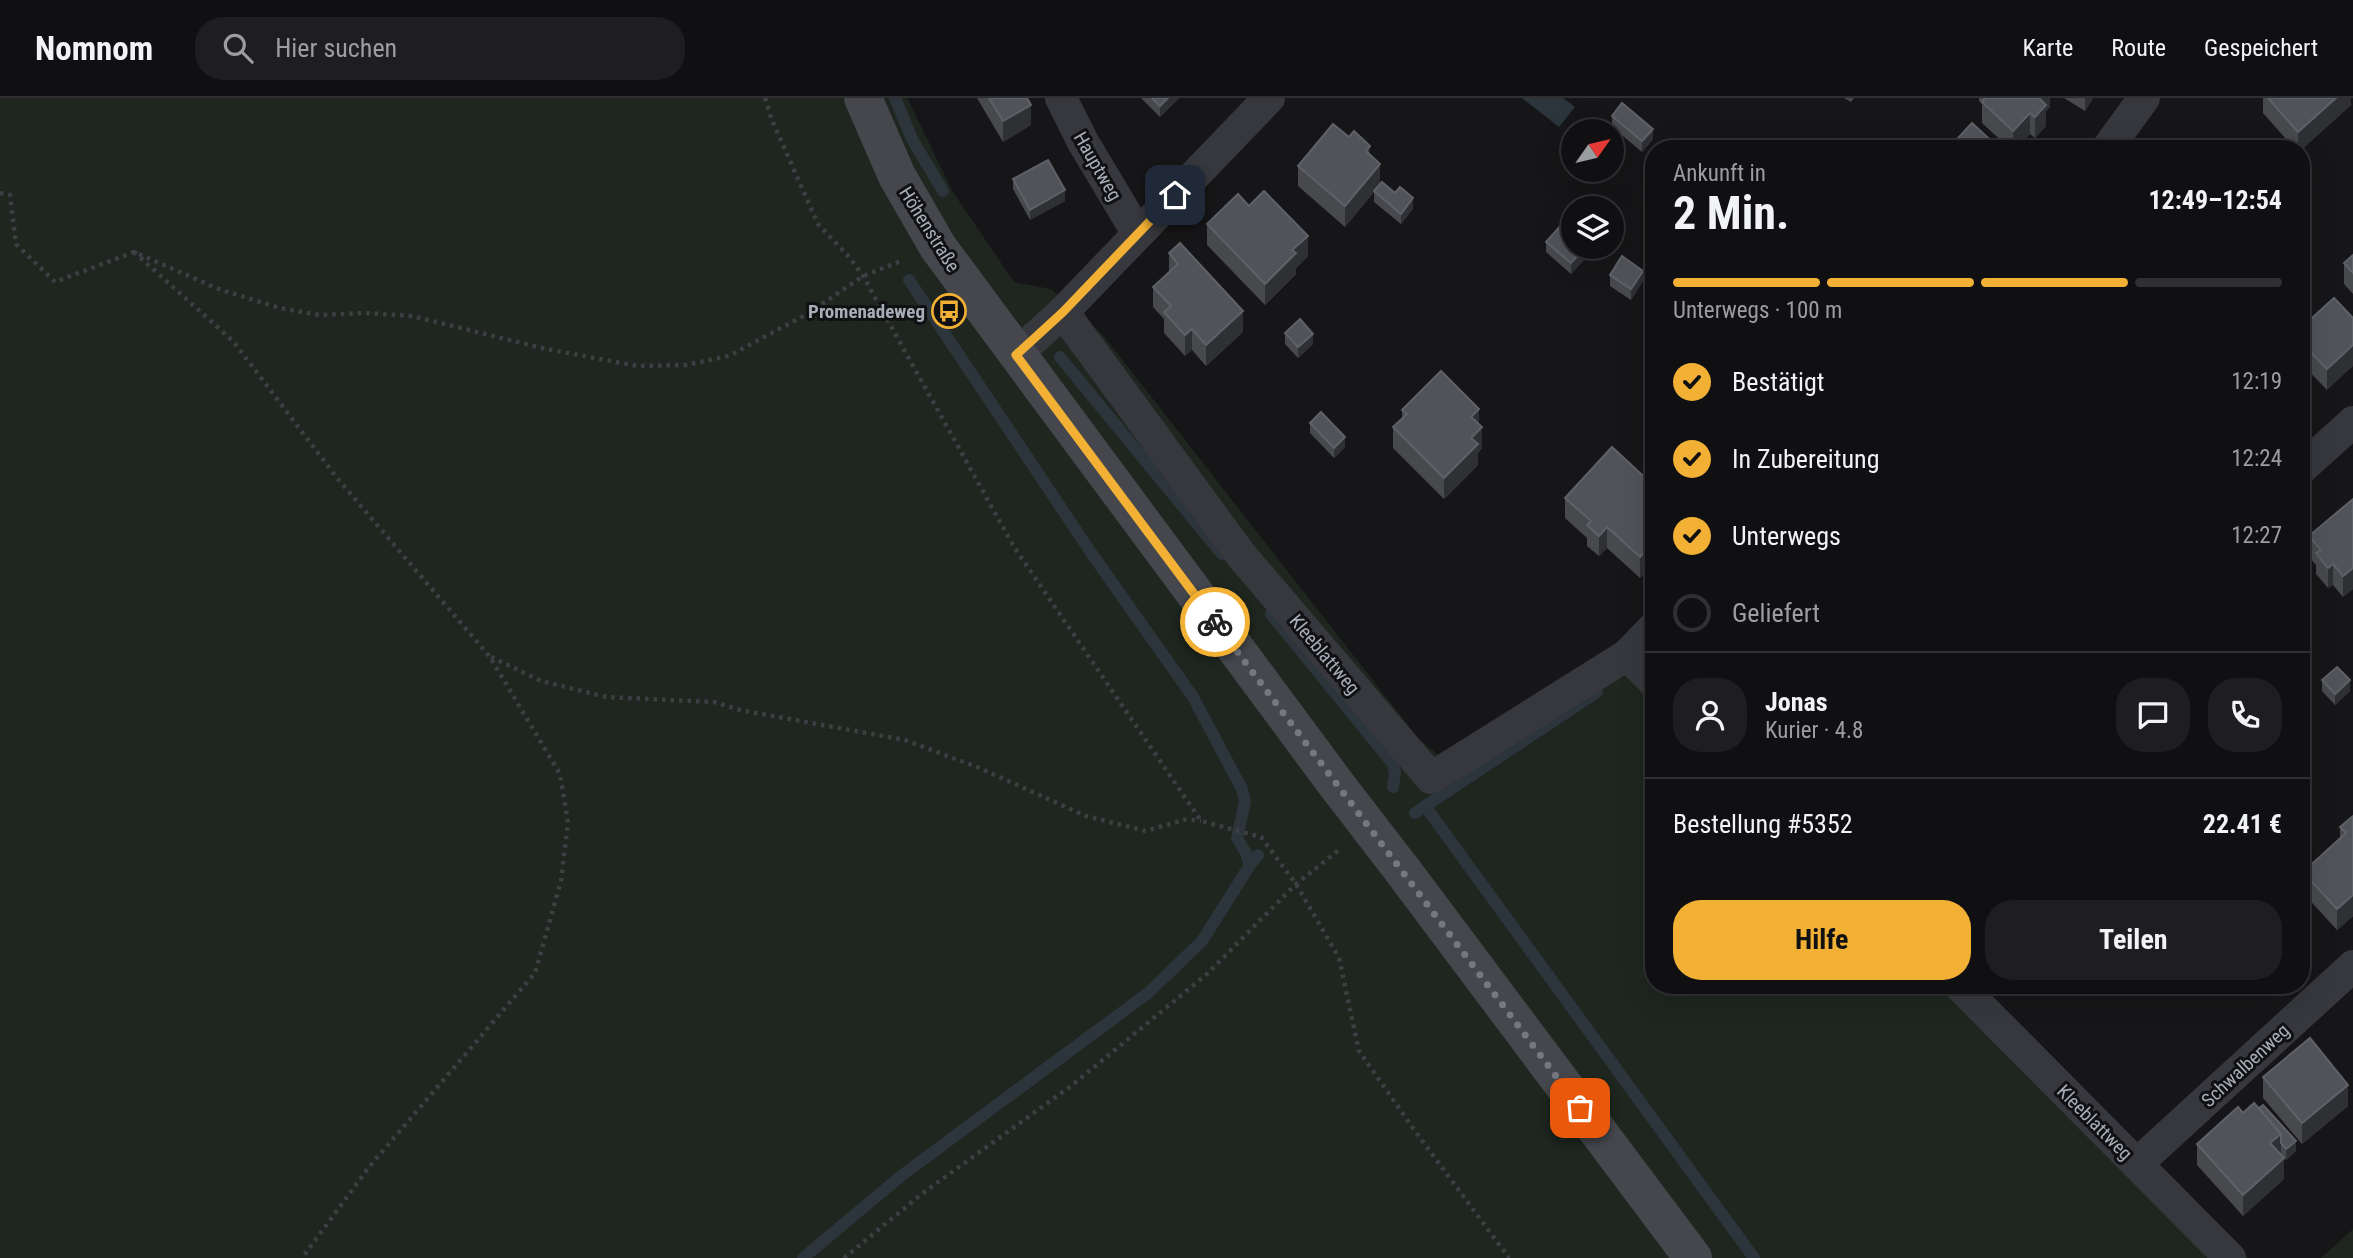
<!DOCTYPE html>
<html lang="de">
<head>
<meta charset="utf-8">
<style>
  :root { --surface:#101012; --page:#1e1e20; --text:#f1f3f6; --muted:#9c9d9f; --line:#303032; --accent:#f2b134 }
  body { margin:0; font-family:"Roboto Condensed",sans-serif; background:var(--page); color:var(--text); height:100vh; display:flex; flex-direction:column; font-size:26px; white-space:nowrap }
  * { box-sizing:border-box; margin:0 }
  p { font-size:23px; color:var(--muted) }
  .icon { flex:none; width:38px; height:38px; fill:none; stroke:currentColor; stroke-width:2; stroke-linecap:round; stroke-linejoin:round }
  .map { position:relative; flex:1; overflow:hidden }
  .details { position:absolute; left:1645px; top:42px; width:665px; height:854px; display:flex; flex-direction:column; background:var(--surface); border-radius:28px; box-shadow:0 7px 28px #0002,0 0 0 2px var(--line) }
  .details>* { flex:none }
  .needle { width:46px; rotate:56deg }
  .fabs { position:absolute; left:1561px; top:21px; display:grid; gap:14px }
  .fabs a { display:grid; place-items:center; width:63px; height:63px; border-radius:50%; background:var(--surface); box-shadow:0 7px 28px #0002,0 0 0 2px var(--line); font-size:35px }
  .pin { position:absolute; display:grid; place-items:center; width:60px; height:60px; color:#fff; margin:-30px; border-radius:14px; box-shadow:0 4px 10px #0006 }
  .courier { position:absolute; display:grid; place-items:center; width:70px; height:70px; margin:-35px; border:5px solid #f2b134; border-radius:50%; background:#fff; color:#222; box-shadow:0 2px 9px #0007 }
  .summary em { font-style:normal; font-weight:700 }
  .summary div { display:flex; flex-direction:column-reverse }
  .summary { display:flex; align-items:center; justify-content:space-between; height:119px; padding:0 28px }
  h1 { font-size:46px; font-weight:700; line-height:52px }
  .bar { display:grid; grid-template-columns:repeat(4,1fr); gap:10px 7px; align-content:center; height:84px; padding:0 28px }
  .bar i { height:9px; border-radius:5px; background:var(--line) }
  .bar .on { background:var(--accent) }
  .bar p { grid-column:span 4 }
  .line { display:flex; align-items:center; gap:18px; padding:0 28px; border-top:2px solid var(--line) }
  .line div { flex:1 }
  .round { display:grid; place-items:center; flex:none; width:74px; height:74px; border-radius:28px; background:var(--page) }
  ol { padding:0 28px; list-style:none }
  li { display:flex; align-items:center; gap:21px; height:77px }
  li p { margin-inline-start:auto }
  li .icon { padding:7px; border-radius:50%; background:var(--accent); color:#111; stroke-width:4 }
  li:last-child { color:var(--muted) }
  li i { width:38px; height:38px; border:4px solid var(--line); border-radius:50% }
  .primary-button { display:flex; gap:14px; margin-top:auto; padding:14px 28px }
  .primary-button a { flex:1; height:80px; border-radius:28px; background:var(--accent); color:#111; font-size:28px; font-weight:700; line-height:80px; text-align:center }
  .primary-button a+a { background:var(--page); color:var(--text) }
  header { display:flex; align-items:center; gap:42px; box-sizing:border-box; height:98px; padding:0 35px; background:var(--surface); border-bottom:2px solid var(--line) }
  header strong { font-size:33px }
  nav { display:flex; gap:38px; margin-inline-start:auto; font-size:24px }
  .search { width:490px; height:63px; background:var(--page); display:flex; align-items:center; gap:18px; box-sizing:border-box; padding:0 24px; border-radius:28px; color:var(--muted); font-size:26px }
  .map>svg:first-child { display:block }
</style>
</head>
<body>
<header>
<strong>Nomnom</strong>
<div class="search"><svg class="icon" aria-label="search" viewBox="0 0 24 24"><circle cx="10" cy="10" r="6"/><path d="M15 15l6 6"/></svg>Hier suchen</div>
<nav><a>Karte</a><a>Route</a><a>Gespeichert</a></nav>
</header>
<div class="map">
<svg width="2353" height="1160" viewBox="0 0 2353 1160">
  <rect width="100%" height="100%" fill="#161618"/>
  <g fill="#1e261f">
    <path d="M0,0h907l46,94 61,90 37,7 52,46 315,403 24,20 189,-123 23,23v327h324l270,273h-2248z"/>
    <path d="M2353,1131v29h-32z"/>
  </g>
  <path fill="#2c353c" d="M1522,0h41l12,9 -16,20z"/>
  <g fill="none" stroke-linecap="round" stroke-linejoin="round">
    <g stroke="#2c353c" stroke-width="12">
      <path d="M895,0l17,41 31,52"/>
      <path d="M909,182l183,274 101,143 49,92 3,13 -8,36 9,15 4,12"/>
      <path d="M1060,259l162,197"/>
      <path d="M1271,516l122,150 2,9 -2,14"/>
      <path d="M1425,708l329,452"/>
      <path d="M1415,715l182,-121"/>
      <path d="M803,1160l98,-82 247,-183 54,-52 48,-76 8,-10"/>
    </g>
    <g stroke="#3d3f44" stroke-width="4.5" stroke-dasharray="3.5 5" stroke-linecap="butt">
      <path d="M765,0l6,20 47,106 32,34 13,18 151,271 187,274 60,16 35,47 43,74 20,93 56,80 94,127"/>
      <path d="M0,95l10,2 6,49 39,38 79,-30 87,38 59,18 39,7 46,-2 47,3 134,33 92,17 48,-1 43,-9 80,-43 54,-37 38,-15"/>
      <path d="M134,154l99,89 104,137 153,179 70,117 8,49 -7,58 -26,92 -166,194 -67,91"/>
      <path d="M491,559l50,24 65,16 108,5 26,8 165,30 72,27 109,49 60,15 41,-12 14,2"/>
      <path d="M844,1160l79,-65 148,-107 136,-112 89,-90 43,-34"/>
    </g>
    <g stroke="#37383d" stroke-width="32">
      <path d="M1061,0l22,44 55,92"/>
      <path d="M2107,51l37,-51"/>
      <path d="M1063,214l178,243 190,223 196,-123 27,-28"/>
      <path d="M1016,257l47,-43 206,-214"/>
      <path d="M2301,371l52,-47"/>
      <path d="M1627,557l27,27"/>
      <path d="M1959,887l271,273"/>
      <path d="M2137,1066l216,-198"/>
    </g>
    <g stroke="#45474d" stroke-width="38">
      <path d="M863,0l34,78 41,71 398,537"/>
      <path d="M1403,773l290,387"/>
    </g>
    <path stroke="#45474d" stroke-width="38" d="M1336,686l67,87"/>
  </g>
  <g fill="#47494d">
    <path d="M977,0h50l4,27 -28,17z"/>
    <path d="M1141,0h38l-19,19z"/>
    <path d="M1844,0h10l-3,4z"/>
    <path d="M1979,0h71v9l-4,4v15l-11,12 -5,-4 -14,15h-6l-28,-26v-19l-3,-3z"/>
    <path d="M2064,0h29l-8,13z"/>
    <path d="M2263,0h88v7l-50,45 -6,-1 -32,-36z"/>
    <path d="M1612,18l41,23 -11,13 -30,-25z"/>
    <path d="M1370,57l10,29 33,25 -12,15 -27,-22v-10l-29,35 -47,-41v-20z"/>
    <path d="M1013,81l52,22 -35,19 -17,-31z"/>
    <path d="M1249,108l59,50 -12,12v6l-31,31 -58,-60v-21z"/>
    <path d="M1546,144l27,5h23l-25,27 -25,-22z"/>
    <path d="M1169,155l74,79 -37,34 -14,-16 -7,6 -21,-23v-14l-11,-12v-20l16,-15z"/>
    <path d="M2353,157v39l-9,-10v-21z"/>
    <path d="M1610,177l33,6 -12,19 -21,-14z"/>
    <path d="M2353,220l-26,72 -26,-27v-35z"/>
    <path d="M1285,235l28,11 -15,14 -13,-14z"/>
    <path d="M1402,312l77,14 3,24 -4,5v12l-34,34 -51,-51v-21l9,-9z"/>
    <path d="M1310,325l35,24 -11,11 -24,-25z"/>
    <path d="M1654,388v77l-14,15 -33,-30 -8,8 -12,-10v-8l-22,-20v-20z"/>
    <path d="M2353,401v90l-10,8 -10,-12 -5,3 -12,-14v-9l-7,-8v-21z"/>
    <path d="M2322,582l28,11 -15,14 -13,-14z"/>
    <path d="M2353,718v100l-16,14 -34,-37v-21l37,-34v-11z"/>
    <path d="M2263,979l85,29 -46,38 -39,-46z"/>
    <path d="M2243,1015l53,38 -10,9 -5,-6 3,25 -41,37 -46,-51v-21z"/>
  </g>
  <g fill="#2f3033">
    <path d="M1168,0h11l-19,19v-11z"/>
    <path d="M2039,0h11v9l-4,4v15l-11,12v-21z"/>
    <path d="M2085,0h8l-8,13z"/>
    <path d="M2336,0h15v7l-50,45 -3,-1v-17z"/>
    <path d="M1031,7v20l-28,17v-21z"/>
    <path d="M2030,15v21l-14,15h-3v-18z"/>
    <path d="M1653,31v10l-11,13v-11z"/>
    <path d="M1370,48v21l-4,-16z"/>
    <path d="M1380,66v21l-35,42v-21z"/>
    <path d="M1065,92v11l-35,19v-10z"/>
    <path d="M1413,100v11l-12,15v-10z"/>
    <path d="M1308,138v20l-12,12v6l-31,31v-21l27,-34z"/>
    <path d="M1586,149h10l-25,27v-11z"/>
    <path d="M1643,173v10l-12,19v-11z"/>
    <path d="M1243,213v21l-37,34v-21z"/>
    <path d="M1192,231v21l-7,6v-21z"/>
    <path d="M1313,236v10l-15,14v-11z"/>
    <path d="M2353,247v21l-26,24v-21z"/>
    <path d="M1479,311v20l-8,-12z"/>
    <path d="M1482,329v21l-4,5v12l-34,34v-21l27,-40z"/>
    <path d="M1345,339v10l-11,11v-10z"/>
    <path d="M1607,429v21l-8,8v-20z"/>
    <path d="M1654,444v21l-14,15v-21z"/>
    <path d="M2304,457v11l-3,2v-10z"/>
    <path d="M2333,466v21l-5,3v-20z"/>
    <path d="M2353,470v21l-10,8v-21z"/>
    <path d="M2350,582v11l-15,14v-11z"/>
    <path d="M2303,604v11l-2,2v-11z"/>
    <path d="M2305,734v11l-4,3v-11z"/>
    <path d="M2353,797v21l-16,14v-21z"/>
    <path d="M2348,987v21l-46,38v-21z"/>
    <path d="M2281,1036v20l-11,-11z"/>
    <path d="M2296,1043v10l-10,9v-11z"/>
    <path d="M2284,1060v21l-41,37v-21z"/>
  </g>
  <g fill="#525359" stroke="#5f6168" stroke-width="2">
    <path d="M989,0h38l4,7 -28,16z"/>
    <path d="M1152,0h16l-8,8z"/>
    <path d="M1985,0h54l7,7 -11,12 -5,-4 -17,18 -31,-29z"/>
    <path d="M2268,0h68l-38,34z"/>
    <path d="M1622,5l31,26 -11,12 -30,-25z"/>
    <path d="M1972,25l28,26h-52z"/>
    <path d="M1333,26l16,13 5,-6 16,15 -4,5 14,13 -35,42 -47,-40z"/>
    <path d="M1048,62l17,30 -35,20 -17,-31z"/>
    <path d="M1382,84l13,11 5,-6 13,11 -12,16 -27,-23z"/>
    <path d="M1264,93l44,45 -16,14 4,3 -31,31 -58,-60 31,-30 11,12z"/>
    <path d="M1573,114v35h13l-15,16 -25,-21z"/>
    <path d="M1180,145l63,68 -37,34 -14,-16 -7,6 -21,-23 7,-6 -18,-19 25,-23 -9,-11z"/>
    <path d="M2353,157v18l-9,-10z"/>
    <path d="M1622,158l21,15 -12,18 -21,-14z"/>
    <path d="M2334,200l19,20v27l-26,24 -26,-27v-14z"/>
    <path d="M1300,221l13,15 -15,13 -13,-14z"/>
    <path d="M1441,273l38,38 -8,8 11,10 -11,11 7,6 -34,34 -51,-51 14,-13 -5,-4z"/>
    <path d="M1321,314l24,25 -11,11 -24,-25z"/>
    <path d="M1612,349l42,39v56l-14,15 -33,-30 -8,9 -12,-11 4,-4 -26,-23z"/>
    <path d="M2353,401v69l-10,8 -10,-12 -5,4 -12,-15 5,-3 -12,-14z"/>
    <path d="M2301,447l3,10 -3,3z"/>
    <path d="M2337,569l13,13 -15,14 -13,-14z"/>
    <path d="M2353,718v79l-16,14 -34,-37 43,-39 -6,-6z"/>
    <path d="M2310,940l38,47 -46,38 -39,-46z"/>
    <path d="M2254,1005l27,31 -11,9 14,15 -41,37 -46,-51 41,-37 5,6z"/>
    <path d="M2263,1007l33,36 -10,8 -5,-6v-9l-22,-26z"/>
  </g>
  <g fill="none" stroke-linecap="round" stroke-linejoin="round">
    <path stroke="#757880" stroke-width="7" stroke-dasharray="0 12.6" d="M1215,524l365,486"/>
    <path stroke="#f2b134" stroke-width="9" d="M1175,97l-112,117 -47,43 199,267"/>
  </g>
  <defs>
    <g id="bus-ring" transform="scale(1.75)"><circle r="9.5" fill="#111113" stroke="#f2b134" stroke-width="1.5"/><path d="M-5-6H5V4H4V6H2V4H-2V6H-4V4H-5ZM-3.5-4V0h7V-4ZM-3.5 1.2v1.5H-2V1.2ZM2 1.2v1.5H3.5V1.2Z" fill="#f2b134"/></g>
  </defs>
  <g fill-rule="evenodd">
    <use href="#bus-ring" x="949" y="213"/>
  </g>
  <g text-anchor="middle" stroke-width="6" stroke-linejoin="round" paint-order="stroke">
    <g font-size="19" fill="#a8adb8" stroke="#111113">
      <text transform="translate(1098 68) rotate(60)" y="7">Hauptweg</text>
      <text transform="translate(930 131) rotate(58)" y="7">Höhenstraße</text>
      <text transform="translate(1325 556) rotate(50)" y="7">Kleeblattweg</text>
      <text transform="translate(2245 967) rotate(-43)" y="7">Schwalbenweg</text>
      <text transform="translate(2095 1024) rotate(45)" y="7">Kleeblattweg</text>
    </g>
    <g font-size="19" font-weight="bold" fill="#a8adb8" stroke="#111113" text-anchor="end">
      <text x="925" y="220">Promenadeweg</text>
    </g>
  </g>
</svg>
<div class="fabs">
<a><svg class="needle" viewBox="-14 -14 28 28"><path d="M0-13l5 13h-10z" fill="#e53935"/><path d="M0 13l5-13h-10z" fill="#9c9d9f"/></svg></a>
<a><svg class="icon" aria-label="layers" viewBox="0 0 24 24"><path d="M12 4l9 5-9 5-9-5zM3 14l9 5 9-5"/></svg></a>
</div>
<div class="pin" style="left:1580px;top:1010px;background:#ea580c"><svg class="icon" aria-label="bag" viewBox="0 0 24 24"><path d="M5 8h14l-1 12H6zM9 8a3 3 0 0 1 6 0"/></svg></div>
<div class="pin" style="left:1175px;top:97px;background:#1f2937"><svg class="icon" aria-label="home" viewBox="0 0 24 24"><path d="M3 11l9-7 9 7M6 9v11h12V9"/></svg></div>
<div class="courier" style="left:1215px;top:524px"><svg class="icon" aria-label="bike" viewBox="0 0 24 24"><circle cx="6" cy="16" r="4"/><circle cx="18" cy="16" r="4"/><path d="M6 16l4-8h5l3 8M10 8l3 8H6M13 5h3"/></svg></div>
<section class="details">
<div class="summary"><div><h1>2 Min.</h1><p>Ankunft in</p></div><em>12:49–12:54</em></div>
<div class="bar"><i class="on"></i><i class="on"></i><i class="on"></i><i></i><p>Unterwegs · 100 m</p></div>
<ol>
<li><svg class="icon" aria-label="check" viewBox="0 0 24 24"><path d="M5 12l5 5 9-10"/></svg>Bestätigt<p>12:19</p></li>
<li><svg class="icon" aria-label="check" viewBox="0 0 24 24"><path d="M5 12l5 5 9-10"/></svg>In Zubereitung<p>12:24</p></li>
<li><svg class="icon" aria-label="check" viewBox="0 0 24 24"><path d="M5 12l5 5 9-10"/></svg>Unterwegs<p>12:27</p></li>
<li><i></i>Geliefert</li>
</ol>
<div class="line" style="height:126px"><a class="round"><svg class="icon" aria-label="person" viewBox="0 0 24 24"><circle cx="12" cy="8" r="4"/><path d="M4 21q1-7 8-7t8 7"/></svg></a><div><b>Jonas</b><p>Kurier · 4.8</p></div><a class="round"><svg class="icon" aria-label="chat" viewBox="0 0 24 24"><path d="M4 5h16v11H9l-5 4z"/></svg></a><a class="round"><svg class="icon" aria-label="phone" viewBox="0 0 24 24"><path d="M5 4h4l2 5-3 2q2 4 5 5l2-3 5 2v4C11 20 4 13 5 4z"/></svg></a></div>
<div class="line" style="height:91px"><div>Bestellung #5352</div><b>22.41 €</b></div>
<div class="primary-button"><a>Hilfe</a><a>Teilen</a></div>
</section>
</div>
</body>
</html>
